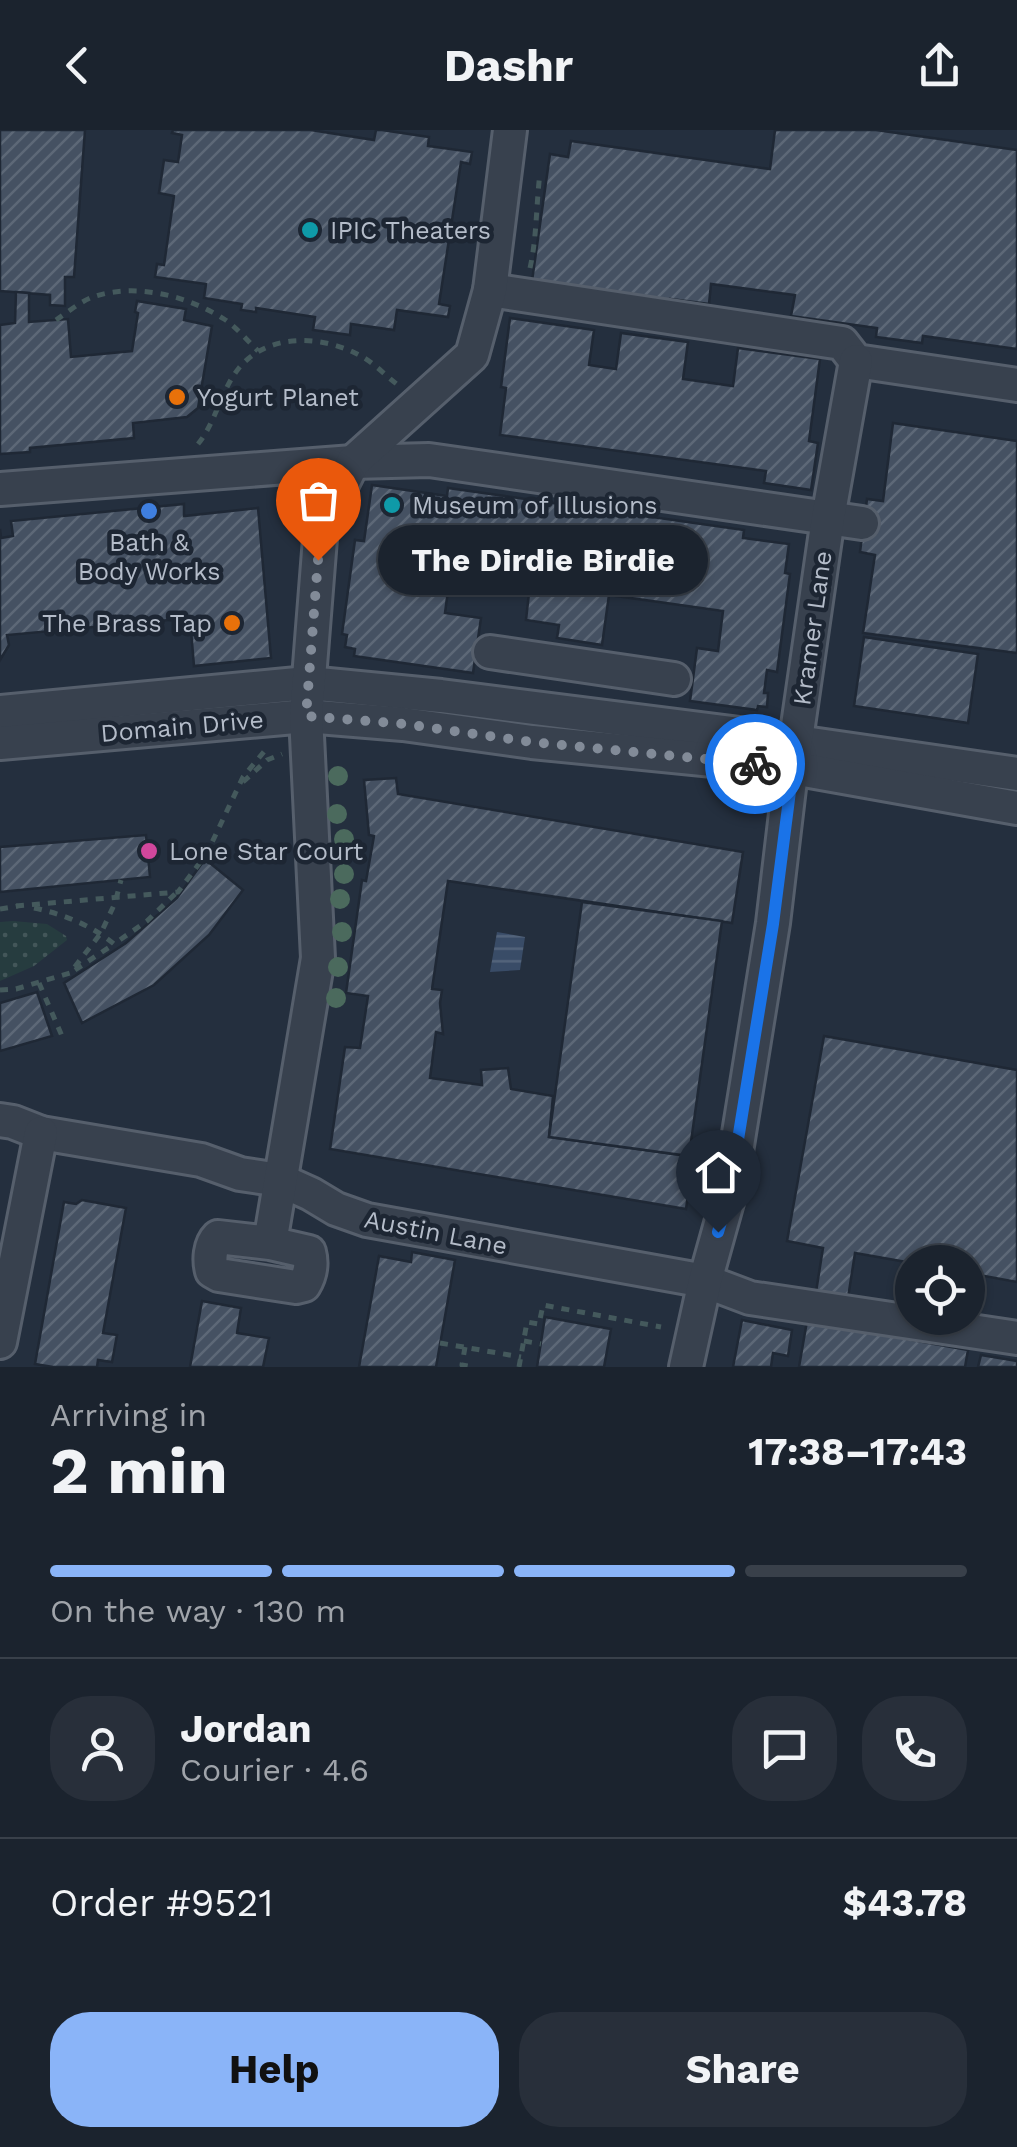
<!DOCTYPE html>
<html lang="en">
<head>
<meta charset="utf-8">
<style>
  :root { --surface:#1b232e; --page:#282f3a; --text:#f1f3f6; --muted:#a0a4aa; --line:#39404a; --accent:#8ab4f8 }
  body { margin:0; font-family:"Work Sans",sans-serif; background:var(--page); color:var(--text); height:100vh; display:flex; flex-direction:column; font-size:38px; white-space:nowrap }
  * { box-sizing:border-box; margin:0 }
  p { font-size:32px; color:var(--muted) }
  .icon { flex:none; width:55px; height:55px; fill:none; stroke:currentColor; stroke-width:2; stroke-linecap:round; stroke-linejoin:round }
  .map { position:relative; height:1237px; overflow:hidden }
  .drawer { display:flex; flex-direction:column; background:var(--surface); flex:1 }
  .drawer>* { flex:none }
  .fabs { position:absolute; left:895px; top:1115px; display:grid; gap:20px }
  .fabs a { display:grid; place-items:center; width:90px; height:90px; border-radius:50%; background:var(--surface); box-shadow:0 2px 8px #0004,0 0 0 2px var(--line); font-size:50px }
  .pin { position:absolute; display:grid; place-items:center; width:85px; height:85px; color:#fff; margin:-102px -42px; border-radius:50% 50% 50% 0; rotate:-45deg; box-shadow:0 0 10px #0007 }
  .pin .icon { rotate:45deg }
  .courier { position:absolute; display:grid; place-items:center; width:100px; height:100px; margin:-50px; border:8px solid #1a73e8; border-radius:50%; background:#fff; color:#222; box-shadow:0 2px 12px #0007 }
  .bubble { position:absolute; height:70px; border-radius:35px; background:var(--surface); box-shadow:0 2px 8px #0004,0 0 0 2px var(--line); font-size:32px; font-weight:700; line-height:70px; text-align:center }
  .headline em { font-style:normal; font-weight:700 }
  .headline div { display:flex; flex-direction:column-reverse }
  .headline { display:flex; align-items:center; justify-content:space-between; height:170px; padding:0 50px }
  h1 { font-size:65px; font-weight:700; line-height:75px }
  .bar { display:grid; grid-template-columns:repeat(4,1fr); gap:15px 10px; align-content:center; height:120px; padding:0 50px }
  .bar i { height:12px; border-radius:8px; background:var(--line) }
  .bar .selected { background:var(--accent) }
  .bar p { grid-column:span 4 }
  .line { display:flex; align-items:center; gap:25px; padding:0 50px; border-top:2px solid var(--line) }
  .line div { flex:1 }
  .round { display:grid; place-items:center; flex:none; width:105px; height:105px; border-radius:40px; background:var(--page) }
  .primary-button { display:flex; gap:20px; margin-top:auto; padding:20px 50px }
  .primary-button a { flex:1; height:115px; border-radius:40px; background:var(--accent); color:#111; font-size:40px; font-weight:700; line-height:115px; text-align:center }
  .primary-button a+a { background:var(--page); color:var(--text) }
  header { display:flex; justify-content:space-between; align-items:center; height:130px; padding:0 50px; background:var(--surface); font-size:45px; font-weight:700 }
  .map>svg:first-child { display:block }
</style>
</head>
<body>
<header><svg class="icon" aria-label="back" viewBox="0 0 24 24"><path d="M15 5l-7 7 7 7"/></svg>Dashr<svg class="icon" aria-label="share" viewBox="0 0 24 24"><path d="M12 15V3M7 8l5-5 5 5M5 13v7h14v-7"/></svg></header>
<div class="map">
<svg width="1017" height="1237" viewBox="0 0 1017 1237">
  <defs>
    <pattern id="grass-dots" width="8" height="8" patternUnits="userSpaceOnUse" patternTransform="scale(2.5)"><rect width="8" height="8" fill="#263c3f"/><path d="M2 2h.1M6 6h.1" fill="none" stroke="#435659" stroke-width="1.8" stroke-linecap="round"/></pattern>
    <pattern id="water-rules" width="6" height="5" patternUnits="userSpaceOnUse" patternTransform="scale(2.5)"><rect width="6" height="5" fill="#394c67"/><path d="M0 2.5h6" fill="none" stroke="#53647b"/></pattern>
    <pattern id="building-hatch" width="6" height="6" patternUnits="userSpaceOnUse" patternTransform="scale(2.5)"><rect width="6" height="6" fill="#455162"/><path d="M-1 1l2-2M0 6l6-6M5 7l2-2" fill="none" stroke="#5d6877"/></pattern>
  </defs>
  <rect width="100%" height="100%" fill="#242f3e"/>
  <path fill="url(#grass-dots)" d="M13,791l34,3 19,12 1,4 -33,26 -34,15v-59z"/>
  <path fill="url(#water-rules)" d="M497,802l28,5 -5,33 -30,2z"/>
  <g fill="url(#building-hatch)" stroke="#1f2835" stroke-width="2.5">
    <path d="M0,0h85l-11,147h-9v29l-15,-1v-10l-50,-4z"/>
    <path d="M173,0h138l63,10 2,-10h6l47,7 -1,9 44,6 -2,12 -9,-2 -22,142 11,2 -2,11 -51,-7 -3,20 -43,-6 -1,11 -37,-5 2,-13 -59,-9v4l-15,-2 1,-6 -38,-6 2,-14 -51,-7 2,-13 7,1 10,-69 -15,-3 5,-33 14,2 4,-27 -10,-2z"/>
    <path d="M775,0h101l141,20v199l-94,-13 -1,7 -46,-6 1,-9 -86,-12 4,-21 -84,-11 -2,20 -39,-5 -1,7 -44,-6v-6l-93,-13 18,-127 18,3 3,-16 199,28z"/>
    <path d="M16,162l13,1v29l39,-3 3,38 61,-6 6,-38 -3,-1 2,-11 49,8 -2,11 28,6 -14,82 -11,9 -54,6 1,15 -104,10v4l-30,2v-129l15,-2z"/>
    <path d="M510,188l84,12 -5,35 27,4 5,-36 67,9 -5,37 50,7 5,-38 82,11 -11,82 9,2 -7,47 -47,-7 2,-12 -266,-36 6,-47 -5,-1z"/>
    <path d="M893,293l124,18v212l-154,-20 12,-78 -15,-3 7,-53 16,2z"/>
    <path d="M372,355l75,11 1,-8 296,42 -1,8 46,6 -4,29 5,1 -13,98 -10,-2 -3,23h4l-1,14 -9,-1 -1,4 -67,-9 7,-53 21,3 5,-40 -114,-16 -7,50 -45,-7 2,-13 -33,-5 3,-27 -6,-1 1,-6 -74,-11 -5,38 36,5 -8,55 -119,-17 1,-7 -10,-2 2,-12 -5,-1 13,-94 9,1z"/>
    <path d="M184,374v12l74,-8 13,150 -77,8 -4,-48 -183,17 2,10 -9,15v-131l1,9 12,-2 -2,-15z"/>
    <path d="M864,507l114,17 -10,69 -114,-17z"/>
    <path d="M396,648l2,16 345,58 -11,71 -284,-42 -16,108 10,1 -2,13 3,31 -7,-2 -6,46 52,7 -1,-15 27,-2 3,21 42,7 -4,41 140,19 -2,12h5l-6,41 -356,-60 15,-102 15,1 8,-52 -22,-3 16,-113 4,1 8,-45 -5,-1 -5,-55z"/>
    <path d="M146,705l4,42 -150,15v-45z"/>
    <path d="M205,729l38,31 -34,45 -55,50 -72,38 -18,-40 62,-40 51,-45z"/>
    <path d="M582,772l140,19 -33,235 -140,-19z"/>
    <path d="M37,862l15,44 -52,15v-48z"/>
    <path d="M824,906l193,34v212l-49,-9v-11l-56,1 -57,-10 -7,45 -32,-6 7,-44 -36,-7z"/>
    <path d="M82,1070l44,8 -23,125 14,2 -5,27 -14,-2 -1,7h-44l-18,-3 29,-162 12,2z"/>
    <path d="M412,1122l43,8 -19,107h-77l20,-111 32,6z"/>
    <path d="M202,1171l39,7 -4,25 32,5 -6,29h-73z"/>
    <path d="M545,1187l66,12 -7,38h-67z"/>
    <path d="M742,1190l50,10 -4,26 -15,-3 -2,14h-38z"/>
    <path d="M807,1191l161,29 -3,17h-166z"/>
    <path d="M981,1225l36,6v6h-39z"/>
  </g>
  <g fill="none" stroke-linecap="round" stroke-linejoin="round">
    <g stroke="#565f6c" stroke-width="38">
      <g id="minor">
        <path d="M490,160l352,53 14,18 161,24"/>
        <path d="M0,359l353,-27 76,-2 433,63"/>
        <path d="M490,522l184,27"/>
        <path d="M0,582l308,-29 133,13 322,41 254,37"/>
        <path d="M0,613l306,-27 97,8 129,18 261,26 224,40"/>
        <path d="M0,990l13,2 28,11 160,27 39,14 40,6 31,14 25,15 31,11 338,61 45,17 267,40"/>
        <path d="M270,1113l39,9c3,11 1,23 -5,33l-8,2 -77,-12 -7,-4c-3,-11 -2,-26 6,-34l52,6 48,-285 -12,-242 15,-190 32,-64 119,-107 18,-65 20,-160"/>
        <path d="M0,1212l41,-209"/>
        <path d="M686,1237l19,-86 24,-86 44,-272 16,-135 39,-270 28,-157"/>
      </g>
    </g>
    <g stroke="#44595c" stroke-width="5" stroke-dasharray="8 8" stroke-linecap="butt">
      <path d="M530,138c7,-31 6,-63 10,-95"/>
      <path d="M56,190c12,-8 26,-20 40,-24 41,-13 92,0 128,23 12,8 23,21 34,32"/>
      <path d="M198,314c18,-22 23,-54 41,-76 30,-36 84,-33 122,-12 13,7 25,20 37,29"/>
      <path d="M243,652l24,-22 15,-6"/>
      <path d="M16,776l162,-14 29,-39 36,-76 24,-29"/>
      <path d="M34,778c29,6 57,17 80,36l33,-23 28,-27"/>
      <path d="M0,779l18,-3"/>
      <path d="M75,840l39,-26"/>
      <path d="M39,853l23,53"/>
      <path d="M0,860l16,-1 54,-16 31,-40 14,-30 6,-23"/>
      <path d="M524,1211l17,3"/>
      <path d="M440,1213l81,14"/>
      <path d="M465,1217l-3,18 12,2"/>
      <path d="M519,1237l8,-45 12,2 4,-19 118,22"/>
    </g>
    <use href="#minor" stroke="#38414e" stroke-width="32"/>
  </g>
  <g fill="#4b6a5d">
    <circle cx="338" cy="646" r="10"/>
    <circle cx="337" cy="684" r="10"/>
    <circle cx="344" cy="709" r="10"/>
    <circle cx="344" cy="744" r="10"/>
    <circle cx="340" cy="769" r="10"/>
    <circle cx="342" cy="802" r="10"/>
    <circle cx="338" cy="837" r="10"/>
    <circle cx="336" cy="868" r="10"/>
  </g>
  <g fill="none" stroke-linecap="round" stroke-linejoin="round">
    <path stroke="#828b98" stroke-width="10" stroke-dasharray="0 18" d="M318,430l-12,156 98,8 128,18 223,22"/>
    <path stroke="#1a73e8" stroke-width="12" d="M718,1102l11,-37 44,-271 20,-156 -38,-4"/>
  </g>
  <g fill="#0f9aa8" stroke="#1d2633" stroke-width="4">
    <circle cx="310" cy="100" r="10"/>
    <circle cx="392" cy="375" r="10"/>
  </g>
  <g fill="#e8710a" stroke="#1d2633" stroke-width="4">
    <circle cx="177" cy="267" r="10"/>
    <circle cx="232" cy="493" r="10"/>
  </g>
  <circle fill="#3f7fe0" stroke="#1d2633" stroke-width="4" cx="149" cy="381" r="10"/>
  <circle fill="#d1479c" stroke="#1d2633" stroke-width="4" cx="149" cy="721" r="10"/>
  <g text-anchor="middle" stroke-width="9" stroke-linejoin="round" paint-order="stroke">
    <g font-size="25" fill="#b4bcc9" stroke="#1d2633" text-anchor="start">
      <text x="330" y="109">IPIC Theaters</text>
      <text x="197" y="276">Yogurt Planet</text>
      <text x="412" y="384">Museum of Illusions</text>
      <text x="149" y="421" text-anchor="middle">Bath &amp;<tspan x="149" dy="29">Body Works</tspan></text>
      <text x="212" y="502" text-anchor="end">The Brass Tap</text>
      <text x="169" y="730">Lone Star Court</text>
    </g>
    <g font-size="25" fill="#b4bcc9" stroke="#1d2633">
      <text transform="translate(812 498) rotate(-82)" y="9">Kramer Lane</text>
      <text transform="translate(182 596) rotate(-5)" y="9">Domain Drive</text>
      <text transform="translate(436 1102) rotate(11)" y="9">Austin Lane</text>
    </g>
  </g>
</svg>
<div class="fabs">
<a><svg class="icon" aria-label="locate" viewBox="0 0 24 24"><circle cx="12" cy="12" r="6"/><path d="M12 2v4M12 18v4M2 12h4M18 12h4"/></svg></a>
</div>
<div class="pin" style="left:318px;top:430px;background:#ea580c"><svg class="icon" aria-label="bag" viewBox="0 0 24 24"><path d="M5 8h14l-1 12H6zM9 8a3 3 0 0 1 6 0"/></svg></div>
<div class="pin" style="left:718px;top:1102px;background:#1f2937"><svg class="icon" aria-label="home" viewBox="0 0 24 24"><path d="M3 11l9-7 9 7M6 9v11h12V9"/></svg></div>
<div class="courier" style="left:755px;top:634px"><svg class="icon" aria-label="bike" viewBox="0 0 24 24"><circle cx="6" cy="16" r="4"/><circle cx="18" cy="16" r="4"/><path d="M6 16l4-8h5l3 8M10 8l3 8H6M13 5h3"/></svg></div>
<div class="bubble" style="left:378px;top:395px;width:330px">The Dirdie Birdie</div>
</div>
<section class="drawer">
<div class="headline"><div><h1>2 min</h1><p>Arriving in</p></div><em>17:38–17:43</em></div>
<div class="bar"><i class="selected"></i><i class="selected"></i><i class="selected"></i><i></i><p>On the way · 130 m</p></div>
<div class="line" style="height:180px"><a class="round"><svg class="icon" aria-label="person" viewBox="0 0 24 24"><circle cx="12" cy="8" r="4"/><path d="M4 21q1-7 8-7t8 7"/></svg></a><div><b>Jordan</b><p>Courier · 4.6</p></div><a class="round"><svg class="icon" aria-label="chat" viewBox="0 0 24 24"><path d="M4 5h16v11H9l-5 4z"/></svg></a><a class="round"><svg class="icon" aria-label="phone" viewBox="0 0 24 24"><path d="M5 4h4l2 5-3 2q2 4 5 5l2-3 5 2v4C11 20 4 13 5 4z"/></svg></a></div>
<div class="line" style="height:130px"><div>Order #9521</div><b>$43.78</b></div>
<div class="primary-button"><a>Help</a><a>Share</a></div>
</section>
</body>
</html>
